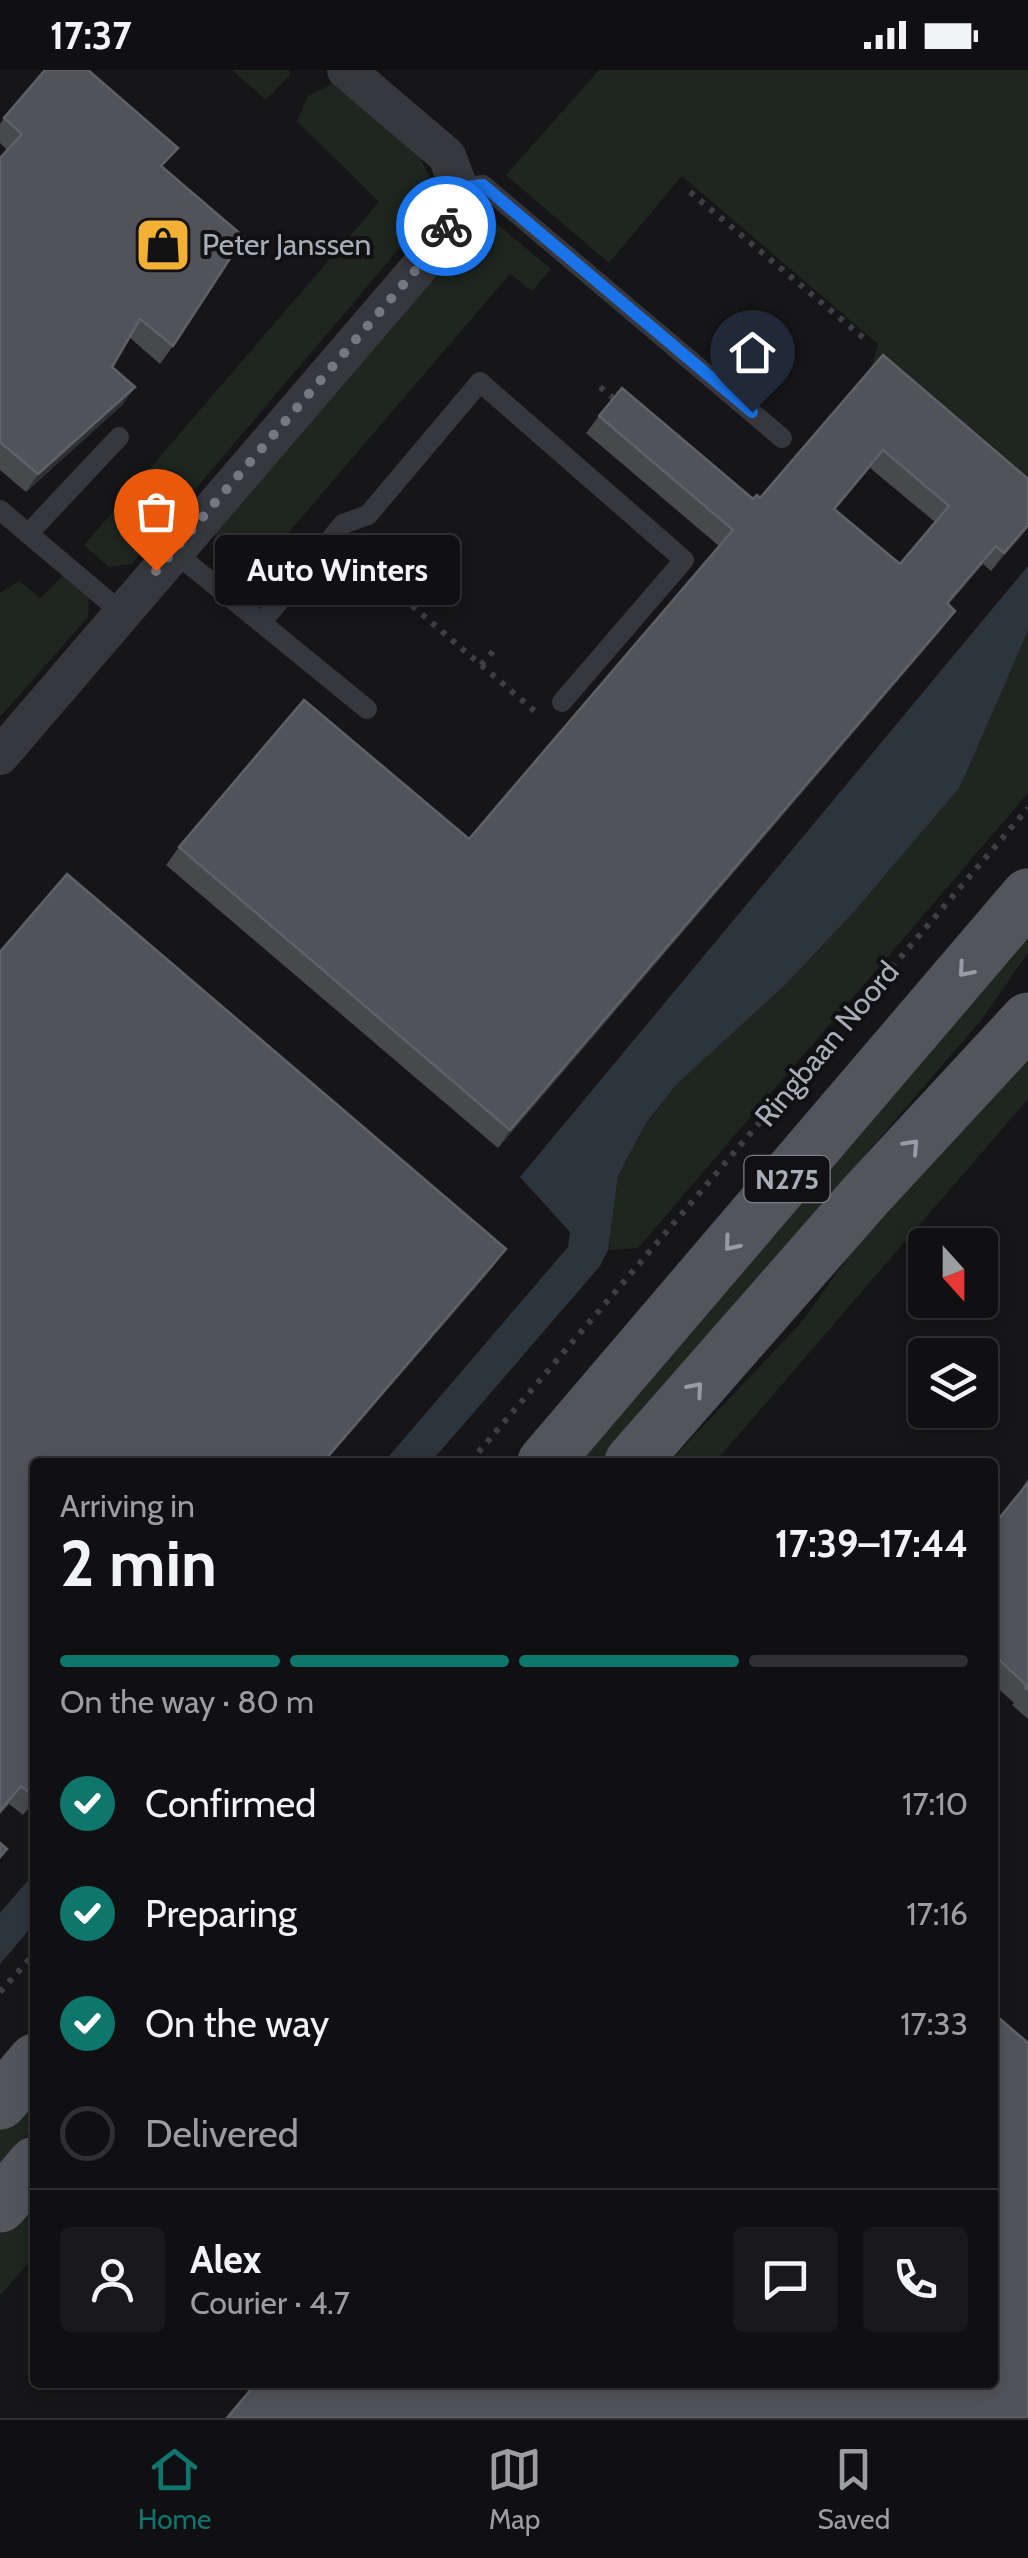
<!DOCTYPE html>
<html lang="en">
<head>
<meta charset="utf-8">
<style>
  :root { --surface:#101012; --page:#19191b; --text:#f1f3f6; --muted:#9c9d9f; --line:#303032; --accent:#0f766e }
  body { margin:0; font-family:Cabin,sans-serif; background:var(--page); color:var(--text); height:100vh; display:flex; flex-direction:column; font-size:38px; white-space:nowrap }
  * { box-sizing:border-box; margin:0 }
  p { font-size:32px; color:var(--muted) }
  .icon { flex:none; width:55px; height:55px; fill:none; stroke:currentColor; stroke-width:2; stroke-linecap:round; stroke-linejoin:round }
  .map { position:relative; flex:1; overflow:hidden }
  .sheet { position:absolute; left:30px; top:1388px; width:968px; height:930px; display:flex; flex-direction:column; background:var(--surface); border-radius:10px; box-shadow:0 5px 15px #0003,0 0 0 2px var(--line) }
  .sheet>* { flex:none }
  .needle { width:65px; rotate:159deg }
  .tools { position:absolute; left:908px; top:1158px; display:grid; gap:20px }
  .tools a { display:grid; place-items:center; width:90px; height:90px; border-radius:10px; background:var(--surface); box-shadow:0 5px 15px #0003,0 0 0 2px var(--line); font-size:50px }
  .pin { position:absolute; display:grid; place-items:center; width:85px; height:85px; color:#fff; margin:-102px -42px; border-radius:50% 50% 50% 0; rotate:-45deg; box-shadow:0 0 10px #0007 }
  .pin .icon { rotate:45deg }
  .courier { position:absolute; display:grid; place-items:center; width:100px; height:100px; margin:-50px; border:8px solid #1a73e8; border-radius:50%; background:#fff; color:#222; box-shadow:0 2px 12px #0007 }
  .bubble { position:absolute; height:70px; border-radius:10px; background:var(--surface); box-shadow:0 5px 15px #0003,0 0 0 2px var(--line); font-size:32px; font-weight:800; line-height:70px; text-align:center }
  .overview em { font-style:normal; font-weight:800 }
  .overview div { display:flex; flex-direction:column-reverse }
  .overview { display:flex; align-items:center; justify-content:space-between; height:170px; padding:0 30px }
  h1 { font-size:65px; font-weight:800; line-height:75px }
  .bar { display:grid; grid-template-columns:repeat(4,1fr); gap:15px 10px; align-content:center; height:120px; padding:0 30px }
  .bar i { height:12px; border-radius:8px; background:var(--line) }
  .bar .selected { background:var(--accent) }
  .bar p { grid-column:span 4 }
  .line { display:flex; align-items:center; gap:25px; padding:0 30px; border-top:2px solid var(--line) }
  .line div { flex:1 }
  .round { display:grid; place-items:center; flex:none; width:105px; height:105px; border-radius:10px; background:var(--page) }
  ol { padding:0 30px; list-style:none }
  li { display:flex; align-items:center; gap:30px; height:110px }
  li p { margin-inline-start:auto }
  li .icon { padding:10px; border-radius:50%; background:var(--accent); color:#fff; stroke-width:4 }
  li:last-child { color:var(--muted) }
  li i { width:55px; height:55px; border:5px solid var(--line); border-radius:50% }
  .status { display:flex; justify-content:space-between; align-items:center; height:70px; padding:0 50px; background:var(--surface); direction:ltr }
  .status svg { height:28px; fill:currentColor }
  .dock { display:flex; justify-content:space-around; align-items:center; height:140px; border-top:2px solid var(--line); background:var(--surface); font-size:28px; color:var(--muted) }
  .dock a { display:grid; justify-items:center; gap:5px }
  .dock .selected { color:var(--accent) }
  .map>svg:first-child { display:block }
</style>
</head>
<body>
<div class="status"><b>17:37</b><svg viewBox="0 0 49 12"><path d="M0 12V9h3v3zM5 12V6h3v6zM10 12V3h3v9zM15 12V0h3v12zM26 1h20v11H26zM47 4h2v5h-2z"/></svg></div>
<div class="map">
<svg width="1028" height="2348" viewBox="0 0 1028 2348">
  <rect width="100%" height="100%" fill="#161618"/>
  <g fill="#1e261f">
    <path d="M232,0h57l1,5 -24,25z"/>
    <path d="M599,0h429v429l-156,-134 6,-21 -196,-168 -73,87 -103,-88z"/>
    <path d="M334,13l84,71 11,22 -14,54 -283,334 -23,3 -25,-22 295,-343 -82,-81 11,-25z"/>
    <path d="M485,144l66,55 -19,22 -22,-17 -226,264 24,21 -30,18 -28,1 -28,-20 -7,-25z"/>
    <path d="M64,505l25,16 -1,26 -88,100v-124l19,-12 21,17z"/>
    <path d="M1028,561v162l-390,455 -30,2 10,-74 28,-52 31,-40 108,-99 68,-72 107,-126z"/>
    <path d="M1028,854v29l-46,66 -381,443h-33z"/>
    <path d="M1028,977v52l-313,363h-46l131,-138 84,-117z"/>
    <path d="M35,2016v39l-35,41v-39z"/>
    <path d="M35,2121v64l-35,41v-63z"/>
  </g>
  <g fill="#2c353c">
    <path d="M1028,496v65l-68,156 -107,126 -68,72 -108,99 -31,39 -28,53 -10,74 -8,16 -169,196h-47l184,-215 2,-15 -50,-55z"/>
    <path d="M35,1802v51l-35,41v-51z"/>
  </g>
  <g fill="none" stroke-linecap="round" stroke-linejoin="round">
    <g stroke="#3d3f44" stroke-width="6" stroke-dasharray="5 8" stroke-linecap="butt">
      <path d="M690,122l176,148"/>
      <path d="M600,317l18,15"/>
      <path d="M353,485l184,158"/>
      <path d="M481,595l16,-18"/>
      <path d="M470,1392l558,-654"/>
      <path d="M0,1922l35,-39"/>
    </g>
    <g stroke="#37383d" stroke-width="20">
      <path d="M459,118l24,-3 299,253"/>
      <path d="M0,440l121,102"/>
      <path d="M28,464l91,-97"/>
      <path d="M173,481l194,158"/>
      <path d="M262,552l81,-98 25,-9 112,-133 204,178 -122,142"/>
    </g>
    <path stroke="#37383d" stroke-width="38" d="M0,686l440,-513 19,-55 -12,-32 -101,-86"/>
    <g stroke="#53555c" stroke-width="55">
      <path d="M545,1392l483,-566"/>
      <path d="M632,1392l234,-267 162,-175"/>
      <path d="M0,2032l35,-41"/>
      <path d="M0,2135l35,-41"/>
    </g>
  </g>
  <g fill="#47494d" fill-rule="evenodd">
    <path d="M4,48l159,50 10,178 -13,18 -31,-27 -17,30 23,20 -13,18 -96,87 -26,-22v-312l7,-8 -7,-7v-19z"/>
    <path d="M883,285l145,173 -37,43 -8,-7 -35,41 -6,24 -444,519 -332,-283 13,-18 290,-8 250,-293 -133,-113 13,-17 154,83 7,-1zM870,398l65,54 -35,42 -65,-54z"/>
    <path d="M0,882l493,315 -168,195h-290v339l-12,14 -14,-11 -9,10z"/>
    <path d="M1028,1409v240l-16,-14 2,-2 -22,-20v-156l22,-27z"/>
  </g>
  <g fill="#2f3033">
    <path d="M135,317l-13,18 -96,87 12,-18z"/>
    <path d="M883,380l-13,18 -48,58 12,-17z"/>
    <path d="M1028,455v3l-37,43 13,-18z"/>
    <path d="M996,476l-13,18 -49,57 13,-18z"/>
    <path d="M955,541l-13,18 -444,519 12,-18z"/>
    <path d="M506,1179l-13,18 -168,195h-2z"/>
  </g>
  <g fill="#525359" stroke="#5f6168" stroke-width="2.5" fill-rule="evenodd">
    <path d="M45,0h43l90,78 -17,18 83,71 -71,109 -33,-27 -28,48 23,20 -97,87 -38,-32v-284l22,-24 -18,-16z"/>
    <path d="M883,285l145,124v46l-24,28 -8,-7 -49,57 8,8 -445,519 -331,-283 125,-147 165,139 264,-309 -134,-114 23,-28 131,111 4,-4 3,3zM883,380l66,56 -49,58 -66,-55z"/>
    <path d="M67,804l439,375 -183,213h-288v335l-14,-11 -21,25v-859z"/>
    <path d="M1028,1413v207l-3,-2 2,-2 -35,-33v-126z"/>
    <path d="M0,1773l7,6 -7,8z"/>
    <path d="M992,1942l36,31v375h-801l30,-36h735z"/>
  </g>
  <defs><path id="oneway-chevron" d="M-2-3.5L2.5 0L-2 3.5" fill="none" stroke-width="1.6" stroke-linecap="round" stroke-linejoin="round" transform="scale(2.5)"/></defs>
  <g stroke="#979ba6">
    <use href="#oneway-chevron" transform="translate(965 900) rotate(131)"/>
    <use href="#oneway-chevron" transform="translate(912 1076) rotate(-47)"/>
    <use href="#oneway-chevron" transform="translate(731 1174) rotate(130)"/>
    <use href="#oneway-chevron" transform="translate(696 1319) rotate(-49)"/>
  </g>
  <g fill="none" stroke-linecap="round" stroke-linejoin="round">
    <path stroke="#757880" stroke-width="10" stroke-dasharray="0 18" d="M156,501l284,-329 6,-16"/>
    <path stroke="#1a73e8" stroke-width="12" d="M446,156l13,-38 24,-3 269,227"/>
  </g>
  <defs>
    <g id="shop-square" transform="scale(2.875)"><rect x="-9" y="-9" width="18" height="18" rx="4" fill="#f2b134" stroke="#111113"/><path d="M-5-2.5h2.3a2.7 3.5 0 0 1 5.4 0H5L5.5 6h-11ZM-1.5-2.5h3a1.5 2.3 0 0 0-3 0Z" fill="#111"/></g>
  </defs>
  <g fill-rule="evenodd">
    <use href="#shop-square" x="163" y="175"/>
  </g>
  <g text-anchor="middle" stroke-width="8" stroke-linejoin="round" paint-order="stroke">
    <rect fill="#111113" stroke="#7b7e86" stroke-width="2.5" x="744.5" y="1086" width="85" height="46" rx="8"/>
    <g font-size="28" font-weight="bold" fill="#a8adb8">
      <text x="787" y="1119">N275</text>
    </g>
    <g font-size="30" fill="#a8adb8" stroke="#111113" text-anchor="start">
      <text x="202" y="185">Peter Janssen</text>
    </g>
    <g font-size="30" fill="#a8adb8" stroke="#111113">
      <text transform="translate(827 974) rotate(-50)" y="10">Ringbaan Noord</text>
    </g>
  </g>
</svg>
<div class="tools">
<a><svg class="needle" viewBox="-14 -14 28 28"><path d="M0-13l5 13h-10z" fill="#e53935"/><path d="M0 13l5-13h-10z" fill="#9c9d9f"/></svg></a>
<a><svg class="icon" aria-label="layers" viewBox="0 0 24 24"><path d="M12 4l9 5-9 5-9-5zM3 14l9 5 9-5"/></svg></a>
</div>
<div class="pin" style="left:156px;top:501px;background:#ea580c"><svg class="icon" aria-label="bag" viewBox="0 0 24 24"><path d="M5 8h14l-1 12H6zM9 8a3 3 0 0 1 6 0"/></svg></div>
<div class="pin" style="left:752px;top:342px;background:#1f2937"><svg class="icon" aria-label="home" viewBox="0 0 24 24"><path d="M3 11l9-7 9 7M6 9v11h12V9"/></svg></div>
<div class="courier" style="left:446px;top:156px"><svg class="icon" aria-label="bike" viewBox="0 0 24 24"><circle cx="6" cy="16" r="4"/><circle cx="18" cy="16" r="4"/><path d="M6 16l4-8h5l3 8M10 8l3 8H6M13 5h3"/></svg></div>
<div class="bubble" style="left:215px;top:465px;width:245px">Auto Winters</div>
<section class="sheet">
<div class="overview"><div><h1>2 min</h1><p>Arriving in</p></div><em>17:39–17:44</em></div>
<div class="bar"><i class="selected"></i><i class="selected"></i><i class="selected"></i><i></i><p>On the way · 80 m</p></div>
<ol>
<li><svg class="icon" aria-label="check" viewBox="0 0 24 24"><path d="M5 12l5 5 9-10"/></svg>Confirmed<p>17:10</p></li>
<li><svg class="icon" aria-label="check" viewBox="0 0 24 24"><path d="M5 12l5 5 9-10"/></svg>Preparing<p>17:16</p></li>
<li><svg class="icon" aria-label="check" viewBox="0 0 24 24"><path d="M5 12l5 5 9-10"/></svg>On the way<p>17:33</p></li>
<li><i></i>Delivered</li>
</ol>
<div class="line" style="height:180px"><a class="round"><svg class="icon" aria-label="person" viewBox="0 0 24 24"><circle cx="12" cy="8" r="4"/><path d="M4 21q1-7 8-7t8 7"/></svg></a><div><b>Alex</b><p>Courier · 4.7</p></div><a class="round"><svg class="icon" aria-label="chat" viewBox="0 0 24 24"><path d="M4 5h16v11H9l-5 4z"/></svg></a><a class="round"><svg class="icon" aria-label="phone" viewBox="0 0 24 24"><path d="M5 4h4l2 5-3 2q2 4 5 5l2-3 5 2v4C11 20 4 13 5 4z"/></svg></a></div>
</section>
</div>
<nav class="dock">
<a class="selected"><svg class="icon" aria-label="home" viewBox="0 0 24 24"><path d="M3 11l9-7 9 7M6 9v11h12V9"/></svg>Home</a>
<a><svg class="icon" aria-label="map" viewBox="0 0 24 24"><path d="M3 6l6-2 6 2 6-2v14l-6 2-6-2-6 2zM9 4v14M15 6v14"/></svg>Map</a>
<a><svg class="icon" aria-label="saved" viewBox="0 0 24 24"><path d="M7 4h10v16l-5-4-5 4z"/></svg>Saved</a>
</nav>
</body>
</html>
